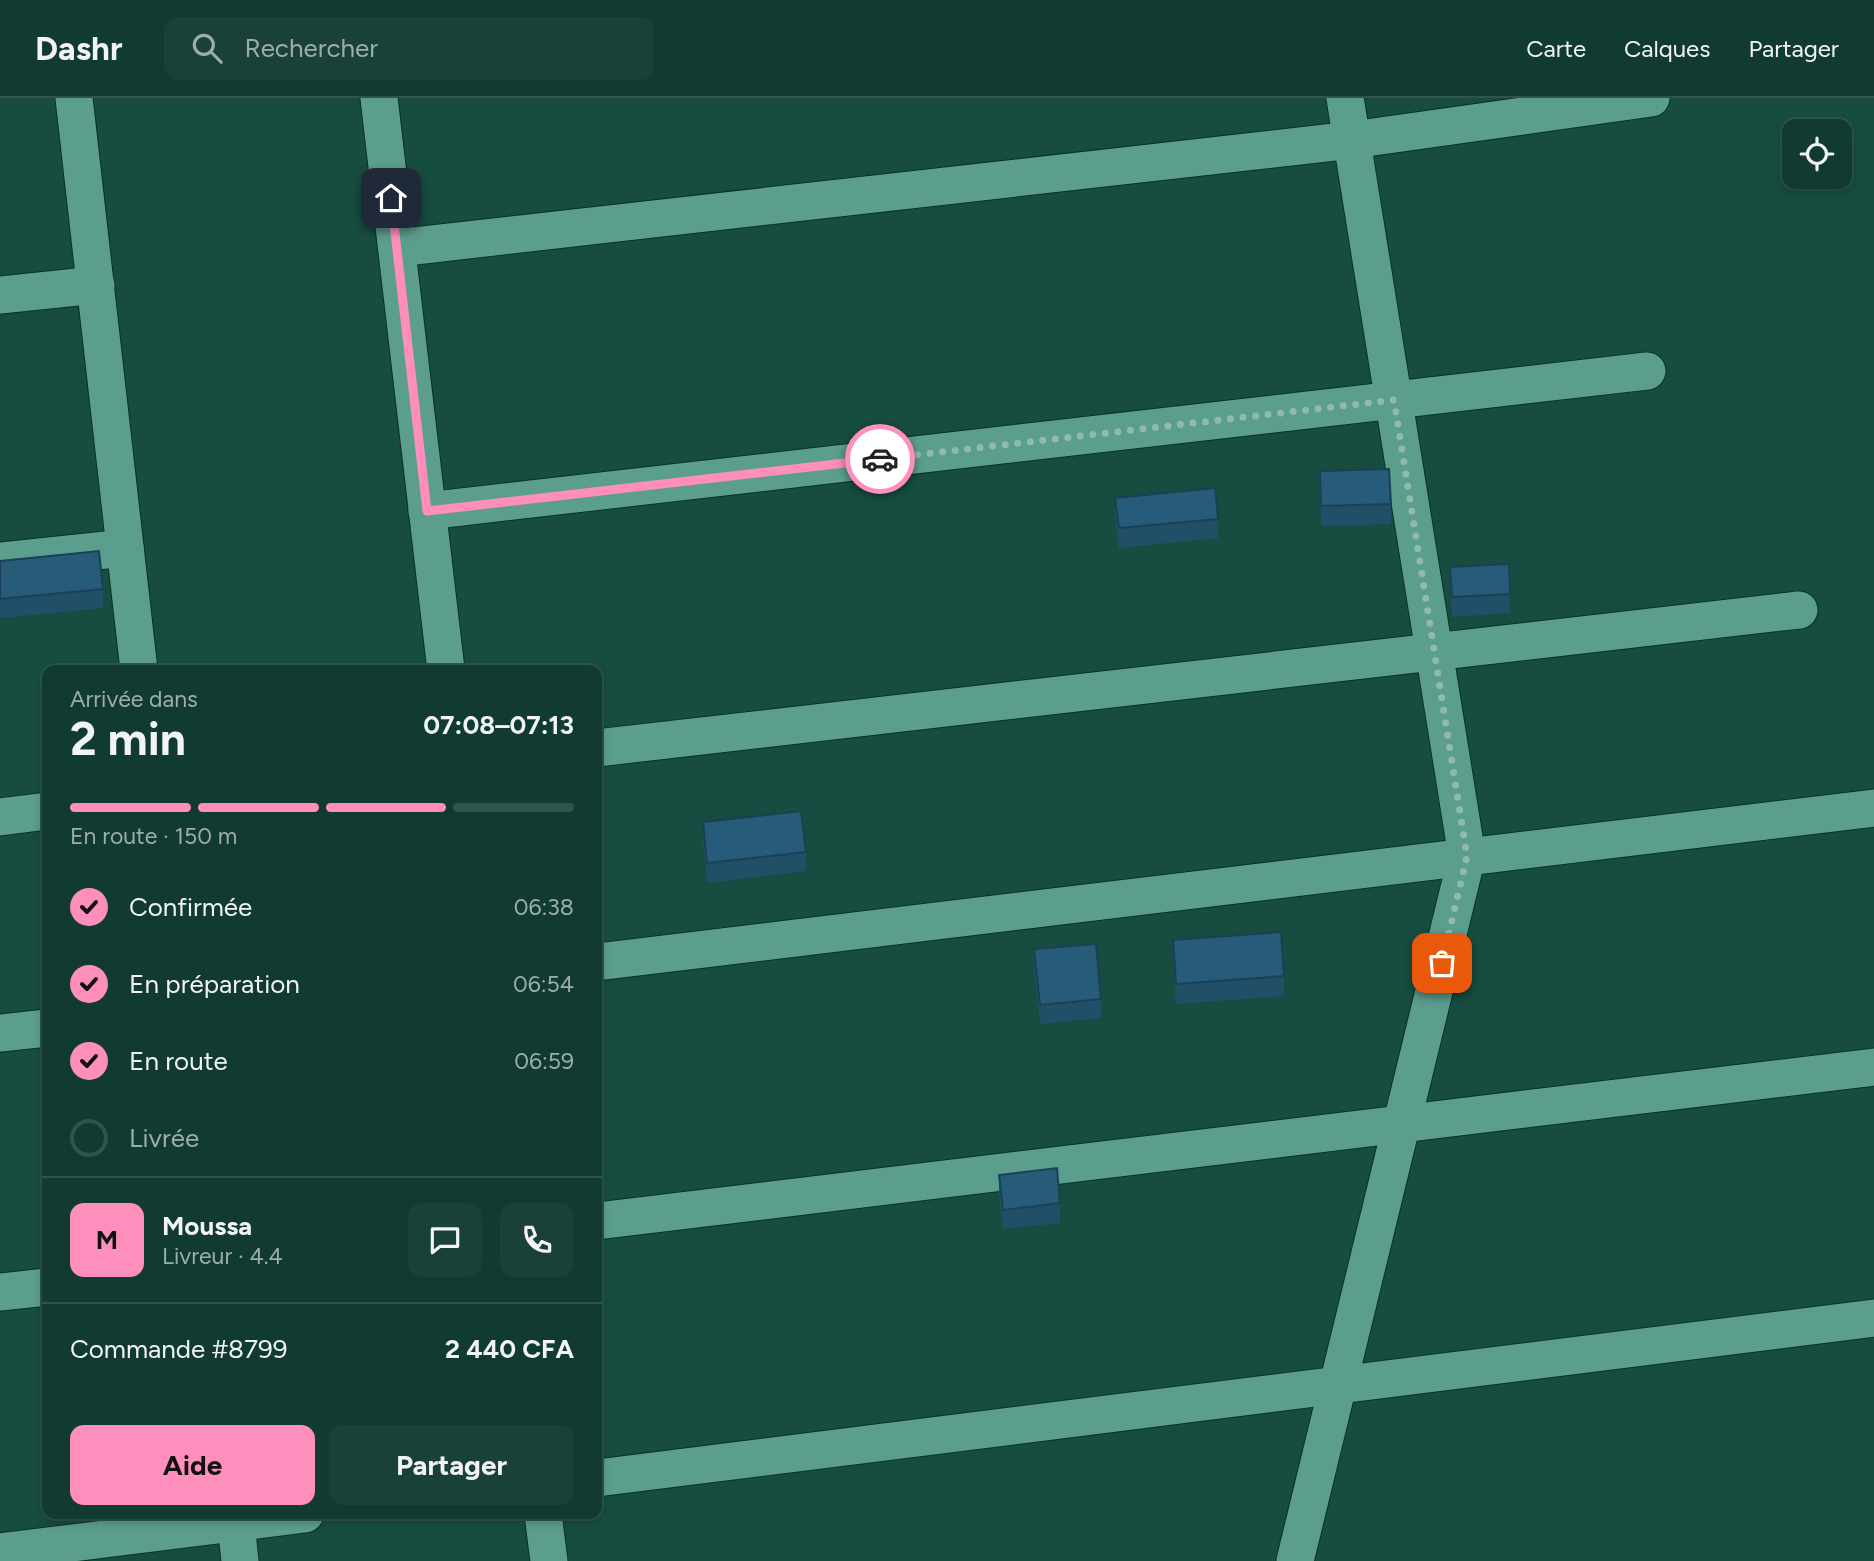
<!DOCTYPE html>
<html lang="fr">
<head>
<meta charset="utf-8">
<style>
  :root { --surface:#113a31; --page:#1a4139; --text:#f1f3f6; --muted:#9cadab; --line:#30544d; --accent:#fe8ebb }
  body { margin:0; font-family:Figtree,sans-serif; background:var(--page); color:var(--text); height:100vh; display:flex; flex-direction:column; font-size:26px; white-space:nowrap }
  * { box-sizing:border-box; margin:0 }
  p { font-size:23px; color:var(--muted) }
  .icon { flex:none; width:38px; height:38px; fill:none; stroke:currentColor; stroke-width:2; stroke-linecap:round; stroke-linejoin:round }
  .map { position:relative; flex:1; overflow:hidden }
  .drawer { position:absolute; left:42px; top:567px; width:560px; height:854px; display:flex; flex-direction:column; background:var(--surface); border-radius:14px; box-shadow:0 4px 10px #0003,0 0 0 2px var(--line) }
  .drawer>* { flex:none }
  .controls { position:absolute; left:1782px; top:21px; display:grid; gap:14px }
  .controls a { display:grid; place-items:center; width:70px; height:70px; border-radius:14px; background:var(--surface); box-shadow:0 4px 10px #0003,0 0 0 2px var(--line); font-size:35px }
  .pin { position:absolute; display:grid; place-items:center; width:60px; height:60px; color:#fff; margin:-30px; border-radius:14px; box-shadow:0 4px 10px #0006 }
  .courier { position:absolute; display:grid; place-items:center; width:70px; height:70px; margin:-35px; border:5px solid #fe8ebb; border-radius:50%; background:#fff; color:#222; box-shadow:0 2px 9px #0007 }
  .headline em { font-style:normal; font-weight:700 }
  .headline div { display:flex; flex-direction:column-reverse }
  .headline { display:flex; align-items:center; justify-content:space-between; height:119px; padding:0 28px }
  h1 { font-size:46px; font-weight:700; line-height:52px }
  .bar { display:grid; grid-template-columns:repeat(4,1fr); gap:10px 7px; align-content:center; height:84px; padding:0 28px }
  .bar i { height:9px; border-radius:5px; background:var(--line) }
  .bar .on { background:var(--accent) }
  .bar p { grid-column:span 4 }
  .line { display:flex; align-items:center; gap:18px; padding:0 28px; border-top:2px solid var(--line) }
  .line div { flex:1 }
  .round { display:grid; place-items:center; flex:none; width:74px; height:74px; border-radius:14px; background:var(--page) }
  ol { padding:0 28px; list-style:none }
  li { display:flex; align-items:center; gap:21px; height:77px }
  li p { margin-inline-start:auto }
  li .icon { padding:7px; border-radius:50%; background:var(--accent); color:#111; stroke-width:4 }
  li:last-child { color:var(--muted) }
  li i { width:38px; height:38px; border:4px solid var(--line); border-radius:50% }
  .cta { display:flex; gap:14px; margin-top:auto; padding:14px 28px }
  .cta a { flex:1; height:80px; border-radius:14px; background:var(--accent); color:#111; font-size:28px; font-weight:700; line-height:80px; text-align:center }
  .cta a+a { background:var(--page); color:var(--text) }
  header { display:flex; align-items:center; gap:42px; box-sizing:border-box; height:98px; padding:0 35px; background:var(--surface); border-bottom:2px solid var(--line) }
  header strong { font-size:33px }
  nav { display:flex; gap:38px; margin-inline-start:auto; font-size:24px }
  .search { width:490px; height:63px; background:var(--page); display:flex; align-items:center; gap:18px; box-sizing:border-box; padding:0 24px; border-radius:14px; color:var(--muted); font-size:26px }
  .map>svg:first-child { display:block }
</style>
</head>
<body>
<header>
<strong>Dashr</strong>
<div class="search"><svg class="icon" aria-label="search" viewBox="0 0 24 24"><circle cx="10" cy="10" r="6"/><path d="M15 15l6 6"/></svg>Rechercher</div>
<nav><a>Carte</a><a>Calques</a><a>Partager</a></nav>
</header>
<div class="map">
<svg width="1874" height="1463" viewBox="0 0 1874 1463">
  <rect width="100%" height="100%" fill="#174d41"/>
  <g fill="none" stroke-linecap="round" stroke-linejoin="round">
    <g stroke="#0b3028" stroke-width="39">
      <g id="minor">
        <path d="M74,0l65,572"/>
        <path d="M379,0l67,572"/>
        <path d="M397,150l955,-108 299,-42"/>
        <path d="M0,197l96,-10"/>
        <path d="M427,413l1220,-140"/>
        <path d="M0,463l125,-13"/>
        <path d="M597,650l1202,-138"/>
        <path d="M0,719l47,-6"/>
        <path d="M597,864l1277,-154"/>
        <path d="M0,935l47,-5"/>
        <path d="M597,1123l1277,-154"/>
        <path d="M0,1194l47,-5"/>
        <path d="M597,1380l1277,-160"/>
        <path d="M235,1416l5,47"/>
        <path d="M543,1416l6,47"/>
        <path d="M0,1454l305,-38"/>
        <path d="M1295,1463l172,-705 -122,-758"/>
      </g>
    </g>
    <use href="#minor" stroke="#5b9e8d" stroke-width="37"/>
  </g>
  <g fill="#214f68">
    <path d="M1320,373l71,33v20l-70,2z"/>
    <path d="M1115,400l103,21v19l-99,10 -4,-31z"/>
    <path d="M0,463l103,28v19l-103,10z"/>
    <path d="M1450,469l60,27v19l-58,4z"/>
    <path d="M703,724l103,30v19l-99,12 -4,-41z"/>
    <path d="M1173,842l111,36v20l-108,8 -3,-45z"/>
    <path d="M1034,851l67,50v19l-61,6 -6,-55z"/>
    <path d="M999,1077l61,28v20l-57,6 -4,-35z"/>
  </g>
  <g fill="#265c79" stroke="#1b4055" stroke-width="2">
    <path d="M1389,371l2,35 -70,2 -1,-35z"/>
    <path d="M1215,390l3,31 -99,9 -4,-30z"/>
    <path d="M99,453l4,38 -103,10v-38z"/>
    <path d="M1509,466l1,30 -58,3 -2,-30z"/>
    <path d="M801,713l5,41 -99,11 -4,-41z"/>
    <path d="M1281,834l3,44 -108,8 -3,-44z"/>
    <path d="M1096,846l5,55 -61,6 -6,-56z"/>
    <path d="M1057,1070l3,35 -57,7 -4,-35z"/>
  </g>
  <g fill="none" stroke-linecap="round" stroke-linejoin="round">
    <path stroke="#91baaf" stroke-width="7" stroke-dasharray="0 12.6" d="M880,361l514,-59 73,456 -25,107"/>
    <path stroke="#fe8ebb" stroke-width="9" d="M391,100l36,313 453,-52"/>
  </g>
</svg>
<div class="controls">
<a><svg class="icon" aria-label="locate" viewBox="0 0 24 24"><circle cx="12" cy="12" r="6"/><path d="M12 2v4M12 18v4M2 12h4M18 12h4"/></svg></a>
</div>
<div class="pin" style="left:1442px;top:865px;background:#ea580c"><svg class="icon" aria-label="bag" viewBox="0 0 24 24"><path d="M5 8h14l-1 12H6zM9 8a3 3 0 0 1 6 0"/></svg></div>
<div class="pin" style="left:391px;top:100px;background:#1f2937"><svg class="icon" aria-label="home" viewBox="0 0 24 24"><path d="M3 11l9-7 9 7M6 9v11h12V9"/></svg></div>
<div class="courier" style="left:880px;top:361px"><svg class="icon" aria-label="car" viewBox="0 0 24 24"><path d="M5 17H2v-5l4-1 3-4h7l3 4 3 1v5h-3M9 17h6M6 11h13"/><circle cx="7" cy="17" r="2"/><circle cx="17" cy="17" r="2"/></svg></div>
<section class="drawer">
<div class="headline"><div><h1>2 min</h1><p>Arrivée dans</p></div><em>07:08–07:13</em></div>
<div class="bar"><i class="on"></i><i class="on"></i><i class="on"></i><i></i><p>En route · 150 m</p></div>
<ol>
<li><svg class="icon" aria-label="check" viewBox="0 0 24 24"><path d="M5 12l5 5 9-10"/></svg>Confirmée<p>06:38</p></li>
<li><svg class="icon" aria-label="check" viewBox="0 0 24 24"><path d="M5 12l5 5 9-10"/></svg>En préparation<p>06:54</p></li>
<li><svg class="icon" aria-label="check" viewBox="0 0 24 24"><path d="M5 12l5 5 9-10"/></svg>En route<p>06:59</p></li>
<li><i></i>Livrée</li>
</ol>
<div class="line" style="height:126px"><b class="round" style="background:var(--accent);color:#111">M</b><div><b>Moussa</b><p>Livreur · 4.4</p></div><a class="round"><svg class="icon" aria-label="chat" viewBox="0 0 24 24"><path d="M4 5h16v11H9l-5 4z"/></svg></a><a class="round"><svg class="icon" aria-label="phone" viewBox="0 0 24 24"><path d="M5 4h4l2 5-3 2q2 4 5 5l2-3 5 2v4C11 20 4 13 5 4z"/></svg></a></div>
<div class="line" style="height:91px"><div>Commande #8799</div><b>2 440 CFA</b></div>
<div class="cta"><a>Aide</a><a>Partager</a></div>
</section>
</div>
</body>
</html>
